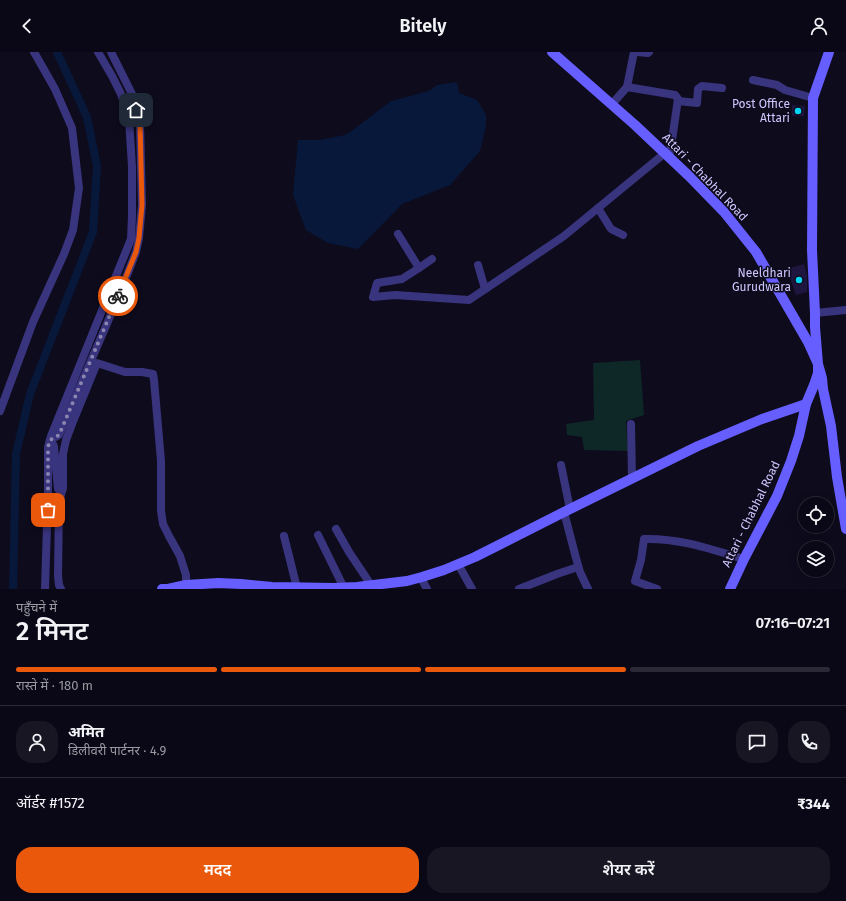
<!DOCTYPE html>
<html lang="hi">
<head>
<meta charset="utf-8">
<style>
  :root { --surface:#0a0816; --page:#181623; --text:#f1f3f6; --muted:#999aa1; --line:#2a2935; --accent:#ea580c }
  body { margin:0; font-family:"Fira Sans","Noto Sans Devanagari",sans-serif; background:var(--page); color:var(--text); height:100vh; display:flex; flex-direction:column; font-size:15px; white-space:nowrap }
  * { box-sizing:border-box; margin:0 }
  p { font-size:13px; color:var(--muted) }
  .icon { flex:none; width:22px; height:22px; fill:none; stroke:currentColor; stroke-width:2; stroke-linecap:round; stroke-linejoin:round }
  .map { position:relative; height:537px; overflow:hidden }
  .details { display:flex; flex-direction:column; background:var(--surface); flex:1 }
  .details>* { flex:none }
  .tools { position:absolute; left:798px; top:445px; display:grid; gap:8px }
  .tools a { display:grid; place-items:center; width:36px; height:36px; border-radius:50%; background:var(--surface); box-shadow:0 2px 10px #0003,0 0 0 1px var(--line); font-size:20px }
  .pin { position:absolute; display:grid; place-items:center; width:34px; height:34px; color:#fff; margin:-17px; border-radius:8px; box-shadow:0 2px 6px #0006 }
  .courier { position:absolute; display:grid; place-items:center; width:40px; height:40px; margin:-20px; border:3px solid #ea580c; border-radius:50%; background:#fff; color:#222; box-shadow:0 1px 5px #0007 }
  .overview em { font-style:normal; font-weight:600 }
  .overview div { display:flex; flex-direction:column-reverse }
  .overview { display:flex; align-items:center; justify-content:space-between; height:68px; padding:0 16px }
  h1 { font-size:26px; font-weight:600; line-height:30px }
  .bar { display:grid; grid-template-columns:repeat(4,1fr); gap:6px 4px; align-content:center; height:48px; padding:0 16px }
  .bar i { height:5px; border-radius:3px; background:var(--line) }
  .bar .selected { background:var(--accent) }
  .bar p { grid-column:span 4 }
  .line { display:flex; align-items:center; gap:10px; padding:0 16px; border-top:1px solid var(--line) }
  .line div { flex:1 }
  .round { display:grid; place-items:center; flex:none; width:42px; height:42px; border-radius:16px; background:var(--page) }
  .action { display:flex; gap:8px; margin-top:auto; padding:8px 16px }
  .action a { flex:1; height:46px; border-radius:16px; background:var(--accent); color:#fff; font-size:16px; font-weight:600; line-height:46px; text-align:center }
  .action a+a { background:var(--page); color:var(--text) }
  header { display:flex; justify-content:space-between; align-items:center; height:52px; padding:0 16px; background:var(--surface); font-size:18px; font-weight:600 }
  .map>svg:first-child { display:block }
</style>
</head>
<body>
<header><svg class="icon" aria-label="back" viewBox="0 0 24 24"><path d="M15 5l-7 7 7 7"/></svg>Bitely<svg class="icon" aria-label="person" viewBox="0 0 24 24"><circle cx="12" cy="8" r="4"/><path d="M4 21q1-7 8-7t8 7"/></svg></header>
<div class="map">
<svg width="846" height="537" viewBox="0 0 846 537">
  <rect width="100%" height="100%" fill="#0e0b1d"/>
  <path fill="#0e2727" d="M640,308l4,55 -18,6 2,30 -44,-1 -2,-13 -15,-2 -1,-11 28,-4 -1,-57z"/>
  <path fill="#07183a" d="M457,30l2,11 18,7 9,15v11l-6,25 -30,34 -48,19 -44,45 -30,-6 -22,-13 -13,-35 5,-55h21l26,-5 8,-5 38,-29 38,-10 8,-6z"/>
  <g fill="none" stroke-linecap="round" stroke-linejoin="round">
    <path stroke="#07183a" stroke-width="8" d="M13,537l3,-135 14,-60 63,-162 4,-66 -10,-49 -30,-65"/>
  </g>
  <g fill="#1f163f">
    <path d="M792,53l13,1 -1,10h-12z"/>
    <path d="M804,212l3,11v17l-11,3 -9,-26z"/>
  </g>
  <g fill="none" stroke-linecap="round" stroke-linejoin="round">
    <g stroke="#39347e" stroke-width="8">
      <path d="M637,0l11,1 1,-1"/>
      <path d="M753,28l24,5 8,5 28,8"/>
      <path d="M627,35l7,-35"/>
      <path d="M678,49l19,2 1,-14 4,-3 20,2"/>
      <path d="M612,52l15,-17 48,8 3,4 -6,41 -3,17"/>
      <path d="M598,156l13,21 12,6"/>
      <path d="M398,182l21,34 -17,11 -25,4 -4,14 22,-2 74,5 95,-64 101,-83"/>
      <path d="M478,213l7,24"/>
      <path d="M419,216l13,-9"/>
      <path d="M815,261l31,-3"/>
      <path d="M0,359l33,-89 31,-68 9,-24 6,-42 -7,-60 -17,-39 -21,-37"/>
      <path d="M631,372l1,54"/>
      <path d="M561,413l9,44"/>
      <path d="M58,437l-4,-43 -4,-6 9,-5 59,-137 18,-46 3,-14 3,-33 -2,-81 -7,-28 -22,-44"/>
      <path d="M564,460l12,46 4,14 8,17"/>
      <path d="M336,477l13,23 22,33"/>
      <path d="M318,483l26,53"/>
      <path d="M284,484l13,52"/>
      <path d="M458,512l14,25"/>
      <path d="M421,526l6,11"/>
      <path d="M45,537l3,-95v-47l3,-11 80,-197 1,-23v-49l-3,-49 -8,-24 -9,-18 -14,-24"/>
      <path d="M61,537l-2,-4 -1,-9 1,-74 4,-14v-34l3,-14 6,-16 25,-61 28,9h17l11,2 1,6 7,81v50l2,13 6,12 11,20 6,19v10"/>
      <path d="M519,537l38,-15 21,-7"/>
      <path d="M657,537l-22,-8 6,-21 3,-21c36,-1 66,10 100,20"/>
    </g>
    <g stroke="#665eff" stroke-width="10">
      <path d="M552,0l83,73 54,51 35,36 32,40 52,90 10,22v9l-4,12 -8,19 -7,32 -8,25 -14,35 -33,63 -14,30"/>
      <path d="M829,0l-16,46 -1,152 3,63v14l3,37 4,14 1,11 8,37 6,51 9,52"/>
      <path d="M162,537h6l18,-4 32,-2 23,1 31,3 62,1 23,-1 50,-6 15,-4 22,-7 31,-13 89,-45 134,-66 64,-27 44,-15"/>
    </g>
  </g>
  <g fill="none" stroke-linecap="round" stroke-linejoin="round">
    <path stroke="#8b85b0" stroke-width="4" stroke-dasharray="0 7.2" d="M48,458v-63l2,-7 9,-5 59,-139"/>
    <path stroke="#ea580c" stroke-width="5" d="M118,244l18,-44 3,-14 3,-33 -2,-81 -4,-14"/>
  </g>
  <g fill="#00d4f2" stroke="#0e0b1d" stroke-width="1.5">
    <circle cx="798" cy="59" r="4"/>
    <circle cx="799" cy="228" r="4"/>
  </g>
  <g text-anchor="middle" stroke-width="3" stroke-linejoin="round" paint-order="stroke">
    <g font-size="12" fill="#cfc7ff" stroke="#0e0b1d" text-anchor="end">
      <text x="790" y="56">Post Office<tspan x="790" dy="14">Attari</tspan></text>
      <text x="791" y="225">Neeldhari<tspan x="791" dy="14">Gurudwara</tspan></text>
    </g>
    <g font-size="12" fill="#cfc7ff" stroke="#0e0b1d">
      <text transform="translate(705 125) rotate(46)" y="4">Attari - Chabhal Road</text>
      <text transform="translate(751 462) rotate(-64)" y="4">Attari - Chabhal Road</text>
    </g>
  </g>
</svg>
<div class="tools">
<a><svg class="icon" aria-label="locate" viewBox="0 0 24 24"><circle cx="12" cy="12" r="6"/><path d="M12 2v4M12 18v4M2 12h4M18 12h4"/></svg></a>
<a><svg class="icon" aria-label="layers" viewBox="0 0 24 24"><path d="M12 4l9 5-9 5-9-5zM3 14l9 5 9-5"/></svg></a>
</div>
<div class="pin" style="left:48px;top:458px;background:#ea580c"><svg class="icon" aria-label="bag" viewBox="0 0 24 24"><path d="M5 8h14l-1 12H6zM9 8a3 3 0 0 1 6 0"/></svg></div>
<div class="pin" style="left:136px;top:58px;background:#1f2937"><svg class="icon" aria-label="home" viewBox="0 0 24 24"><path d="M3 11l9-7 9 7M6 9v11h12V9"/></svg></div>
<div class="courier" style="left:118px;top:244px"><svg class="icon" aria-label="bike" viewBox="0 0 24 24"><circle cx="6" cy="16" r="4"/><circle cx="18" cy="16" r="4"/><path d="M6 16l4-8h5l3 8M10 8l3 8H6M13 5h3"/></svg></div>
</div>
<section class="details">
<div class="overview"><div><h1>2 मिनट</h1><p>पहुँचने में</p></div><em>07:16–07:21</em></div>
<div class="bar"><i class="selected"></i><i class="selected"></i><i class="selected"></i><i></i><p>रास्ते में · 180 m</p></div>
<div class="line" style="height:72px"><a class="round"><svg class="icon" aria-label="person" viewBox="0 0 24 24"><circle cx="12" cy="8" r="4"/><path d="M4 21q1-7 8-7t8 7"/></svg></a><div><b>अमित</b><p>डिलीवरी पार्टनर · 4.9</p></div><a class="round"><svg class="icon" aria-label="chat" viewBox="0 0 24 24"><path d="M4 5h16v11H9l-5 4z"/></svg></a><a class="round"><svg class="icon" aria-label="phone" viewBox="0 0 24 24"><path d="M5 4h4l2 5-3 2q2 4 5 5l2-3 5 2v4C11 20 4 13 5 4z"/></svg></a></div>
<div class="line" style="height:52px"><div>ऑर्डर #1572</div><b>₹344</b></div>
<div class="action"><a>मदद</a><a>शेयर करें</a></div>
</section>
</body>
</html>
